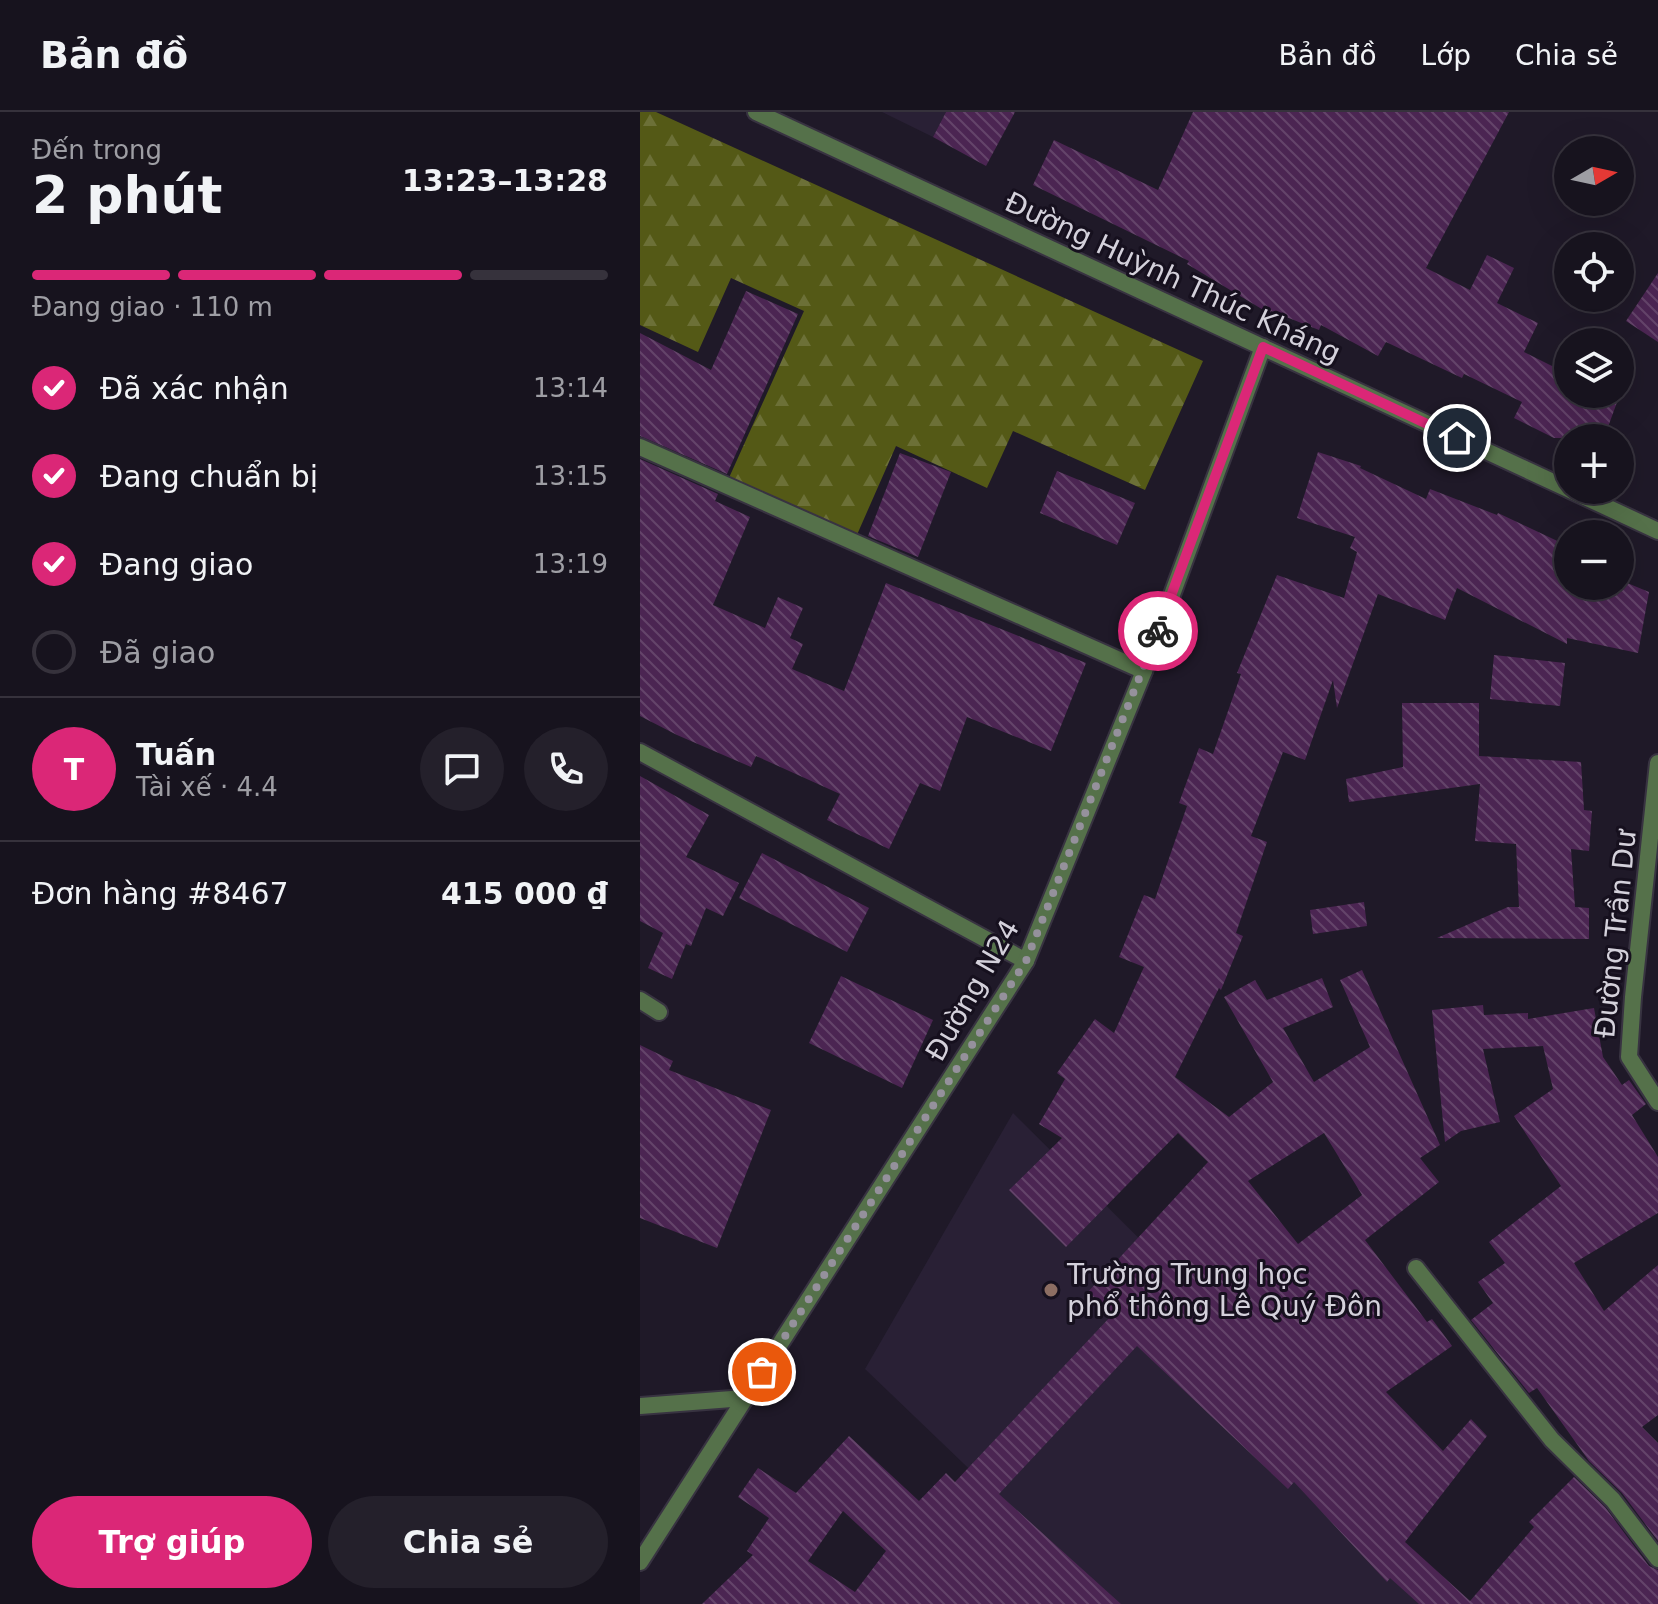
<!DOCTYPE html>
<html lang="vi">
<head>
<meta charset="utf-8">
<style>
  :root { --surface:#17131e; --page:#24202b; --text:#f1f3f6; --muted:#9e9ea4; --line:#36323c; --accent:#db2777 }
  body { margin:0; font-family:"DejaVu Sans",sans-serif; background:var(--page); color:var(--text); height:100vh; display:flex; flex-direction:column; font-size:30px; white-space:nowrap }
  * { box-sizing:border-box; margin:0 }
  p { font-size:26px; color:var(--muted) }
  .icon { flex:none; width:44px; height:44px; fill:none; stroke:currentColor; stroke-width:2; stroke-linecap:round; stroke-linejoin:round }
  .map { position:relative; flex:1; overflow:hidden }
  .drawer { display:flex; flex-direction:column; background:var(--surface); width:640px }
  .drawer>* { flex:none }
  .needle { width:52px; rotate:81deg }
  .tools { position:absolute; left:914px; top:24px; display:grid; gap:16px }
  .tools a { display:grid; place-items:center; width:80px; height:80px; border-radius:50%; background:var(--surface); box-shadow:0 8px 32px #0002,0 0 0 2px var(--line); font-size:40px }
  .pin { position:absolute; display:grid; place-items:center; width:68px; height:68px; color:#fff; margin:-34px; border:4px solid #fff; border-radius:50%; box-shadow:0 2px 8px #0007 }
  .courier { position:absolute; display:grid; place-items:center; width:80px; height:80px; margin:-40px; border:6px solid #db2777; border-radius:50%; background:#fff; color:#222; box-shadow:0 2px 10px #0007 }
  .overview em { font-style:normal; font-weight:700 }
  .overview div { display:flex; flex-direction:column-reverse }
  .overview { display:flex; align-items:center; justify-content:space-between; height:136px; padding:0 32px }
  h1 { font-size:52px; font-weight:700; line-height:60px }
  .bar { display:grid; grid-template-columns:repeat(4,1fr); gap:12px 8px; align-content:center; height:96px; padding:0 32px }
  .bar i { height:10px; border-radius:6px; background:var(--line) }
  .bar .active { background:var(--accent) }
  .bar p { grid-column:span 4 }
  .line { display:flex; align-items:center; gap:20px; padding:0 32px; border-top:2px solid var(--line) }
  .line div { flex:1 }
  .round { display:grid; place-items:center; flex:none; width:84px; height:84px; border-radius:42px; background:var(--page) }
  ol { padding:0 32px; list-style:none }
  li { display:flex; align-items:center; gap:24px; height:88px }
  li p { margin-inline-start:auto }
  li .icon { padding:8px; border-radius:50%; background:var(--accent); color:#fff; stroke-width:4 }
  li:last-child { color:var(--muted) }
  li i { width:44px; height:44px; border:4px solid var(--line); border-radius:50% }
  .action { display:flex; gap:16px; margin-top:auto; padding:16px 32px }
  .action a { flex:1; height:92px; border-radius:48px; background:var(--accent); color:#fff; font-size:32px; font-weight:700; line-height:92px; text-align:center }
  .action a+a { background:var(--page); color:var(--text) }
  header { display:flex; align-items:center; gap:48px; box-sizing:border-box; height:112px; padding:0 40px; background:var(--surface); border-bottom:2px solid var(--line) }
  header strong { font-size:38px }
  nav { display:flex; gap:44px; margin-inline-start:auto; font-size:28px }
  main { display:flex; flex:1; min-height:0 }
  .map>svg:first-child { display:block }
</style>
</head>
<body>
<header>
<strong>Bản đồ</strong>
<nav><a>Bản đồ</a><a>Lớp</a><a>Chia sẻ</a></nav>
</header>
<main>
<section class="drawer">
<div class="overview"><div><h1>2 phút</h1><p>Đến trong</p></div><em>13:23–13:28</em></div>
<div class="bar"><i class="active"></i><i class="active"></i><i class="active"></i><i></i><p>Đang giao · 110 m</p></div>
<ol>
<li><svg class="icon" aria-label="check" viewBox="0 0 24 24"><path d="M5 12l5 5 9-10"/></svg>Đã xác nhận<p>13:14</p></li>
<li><svg class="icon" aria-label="check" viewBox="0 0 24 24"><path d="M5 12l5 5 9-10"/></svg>Đang chuẩn bị<p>13:15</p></li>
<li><svg class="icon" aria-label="check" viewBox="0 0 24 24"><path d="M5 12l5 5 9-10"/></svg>Đang giao<p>13:19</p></li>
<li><i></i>Đã giao</li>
</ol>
<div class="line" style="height:144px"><b class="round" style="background:var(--accent);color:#fff">T</b><div><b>Tuấn</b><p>Tài xế · 4.4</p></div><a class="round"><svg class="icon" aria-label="chat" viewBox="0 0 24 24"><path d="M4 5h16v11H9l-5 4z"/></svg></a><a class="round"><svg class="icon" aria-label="phone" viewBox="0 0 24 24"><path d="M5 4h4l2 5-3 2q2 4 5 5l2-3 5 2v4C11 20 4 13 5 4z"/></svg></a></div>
<div class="line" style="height:104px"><div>Đơn hàng #8467</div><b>415 000 ₫</b></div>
<div class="action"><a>Trợ giúp</a><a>Chia sẻ</a></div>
</section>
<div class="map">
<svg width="1018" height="1492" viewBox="0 0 1018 1492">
  <defs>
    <pattern id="forest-firs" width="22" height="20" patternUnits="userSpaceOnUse" patternTransform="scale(2)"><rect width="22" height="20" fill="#545916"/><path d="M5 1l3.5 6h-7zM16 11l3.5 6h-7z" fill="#6c7037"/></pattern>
    <pattern id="building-back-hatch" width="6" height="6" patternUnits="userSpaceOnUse" patternTransform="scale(2)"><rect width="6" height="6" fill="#4b2552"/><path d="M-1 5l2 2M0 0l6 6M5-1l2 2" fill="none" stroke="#64446a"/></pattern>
  </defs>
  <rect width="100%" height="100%" fill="#1f1928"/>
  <g fill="#292035">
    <path d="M242,0h64l-13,25z"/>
    <path d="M373,1001l342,340 84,151h-329l-245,-235z"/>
  </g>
  <path fill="url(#forest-firs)" d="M0,0h16l547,249 -58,129 -132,-59 -26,57 -91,-42 -40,91 -128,-57 76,-169 -73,-33 -33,74 -58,-27z"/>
  <g fill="url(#building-back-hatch)" fill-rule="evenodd">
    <path d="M306,0h69l-29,54 -53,-29z"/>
    <path d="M553,0h316l-83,156 44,22 17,-35 27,13 -17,35 41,20 -14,29 44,22v20h52l-16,44h-50l-40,-20 8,-16 -58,-28 -2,4 -76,-36 -8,14 -57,-31 -2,5 -48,-19 -1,3 -83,-50 2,-3 -156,-76 21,-45 104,50z"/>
    <path d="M1018,161v69l-32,-21z"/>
    <path d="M106,179l52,23 -71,160 -87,-38v-103l71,37z"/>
    <path d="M678,340l43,14 -1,2 66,31 4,-10 67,26 1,-2 70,33v40h52v-6l29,12 -11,61 -71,-15v6l-110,-56 -12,32 -67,-26 -41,114 -4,-28 -28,80 -22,-8 -32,84 16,6 -31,91 7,3 -22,54 -2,-2 -44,89 54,40 44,-35 -49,-85 31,-17 12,20 55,-22 11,29 -50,21 31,54 56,-35 -30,-67 22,-10 78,175 -20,13 19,24 -74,58 62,82 5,-3 20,27 -66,46 57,59 28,-32 16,17 -82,106 65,59 64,-74 -5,-5 45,-45 31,30 44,59 9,4v34h-239l-29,-26 -3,4 -93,-100 -6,7 -151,-143 -138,148 122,110h-419l51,-49 -6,-4 22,-33 -31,-21 20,-29 38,25 53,-57 70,65 27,-28 9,9 156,-166 -24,-23 121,-131 -30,-29 -112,114 -57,-57 53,-52 -23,-14 26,-45 -8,-6 38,-54 19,14 30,-66 -25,-10 25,-62 11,4 32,-93 -8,-3 20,-55 14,6 28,-80 -4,-1 40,-98 67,23 13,-46 -7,-4 5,-11 -58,-19zM684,1021l38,62 -64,49 -50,-63zM203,1399l43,40 -31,41 -47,-31z"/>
    <path d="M260,341l51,19 -33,85 -50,-21z"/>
    <path d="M0,347l78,35 -3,7 35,16 -37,88 52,23 13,-31 25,11 -13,30 13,6 -11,25 52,22 42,-108 200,80 -35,88 -84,-34 -27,74 -20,-8 -31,66 -62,-29 13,-26 -84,-38 -5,11 -74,-32 -37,-19z"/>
    <path d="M417,359l78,32 -18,42 -77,-32z"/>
    <path d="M854,543l71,8 -5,43 -70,-7z"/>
    <path d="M762,591h77v53l102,6 3,48 8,1 -3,40 -18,-2 4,58 14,1v31l-152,-1 71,-31h11l-3,-63 -41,-3 5,-57 -131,18 -3,-23 57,-12z"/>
    <path d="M0,664l69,39 -23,42 53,26 -16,33 -17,-8 -15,38 -5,-2 -14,35 -24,-11 15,-35 -23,-12z"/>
    <path d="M122,741l107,55 -22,44 -108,-54z"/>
    <path d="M724,790l3,24 -54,8 -3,-24z"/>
    <path d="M201,864l92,44 -31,68 -93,-45z"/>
    <path d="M843,893l1,10 44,-2v6l66,-11 9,49 19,28 7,-5 17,24 -14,11 26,42v56l-84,50 30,48 54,-46v150l-16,12 16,16v98l-36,-48 -33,-32 -52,-73 -8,5 -58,-73 22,-17 -15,-21 27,-19 -16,-21 72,-56 -47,-70 39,-27 -10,-43 -60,3 17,73 -39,9 -16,11 -13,-132z"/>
    <path d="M0,933l33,16 -4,9 102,40 -54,138 -77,-30z"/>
  </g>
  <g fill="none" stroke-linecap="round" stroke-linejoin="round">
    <g stroke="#383341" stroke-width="20">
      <g id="minor">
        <path d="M0,335l504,224"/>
        <path d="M0,640l386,209"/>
        <path d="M1018,651l-25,234 -4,60 29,45"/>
        <path d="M0,888l19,12"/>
        <path d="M776,1156l136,172 61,60 45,59"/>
        <path d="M0,1294l105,-8"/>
      </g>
    </g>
    <g stroke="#383341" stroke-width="20">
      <g id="tertiary">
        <path d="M116,0l812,377"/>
        <path d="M930,378l88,41"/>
        <path d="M0,1450l386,-601 118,-290 119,-324"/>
      </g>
    </g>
    <use href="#minor" stroke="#55714a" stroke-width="16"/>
    <use href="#tertiary" stroke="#55714a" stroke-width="16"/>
  </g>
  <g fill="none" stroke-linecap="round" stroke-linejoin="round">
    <path stroke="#95919c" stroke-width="8" stroke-dasharray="0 14.4" d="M122,1260l264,-411 132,-330"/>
    <path stroke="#db2777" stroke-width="10" d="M518,519l105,-284 194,91"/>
  </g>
  <circle fill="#8d6e63" stroke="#16101e" stroke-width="3" cx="411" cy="1178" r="8"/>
  <g text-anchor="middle" stroke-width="6" stroke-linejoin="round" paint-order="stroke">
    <g font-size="28" fill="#d4d1db" stroke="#16101e">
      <text transform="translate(533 165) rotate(25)" y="10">Đường Huỳnh Thúc Kháng</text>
      <text transform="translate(975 822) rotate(-84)" y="10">Đường Trần Dư</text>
      <text transform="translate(332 878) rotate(-60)" y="10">Đường N24</text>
    </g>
    <g font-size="28" fill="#d4d1db" stroke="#16101e" text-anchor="start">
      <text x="427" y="1172">Trường Trung học<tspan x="427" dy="32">phổ thông Lê Quý Đôn</tspan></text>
    </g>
  </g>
</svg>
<div class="tools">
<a><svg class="needle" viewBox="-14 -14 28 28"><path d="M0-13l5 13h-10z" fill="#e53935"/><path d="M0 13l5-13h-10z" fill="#9e9ea4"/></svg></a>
<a><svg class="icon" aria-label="locate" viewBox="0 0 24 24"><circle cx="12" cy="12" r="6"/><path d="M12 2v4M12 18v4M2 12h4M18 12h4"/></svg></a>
<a><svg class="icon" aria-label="layers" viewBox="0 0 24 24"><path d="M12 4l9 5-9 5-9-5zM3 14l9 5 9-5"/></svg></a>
<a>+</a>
<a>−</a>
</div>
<div class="pin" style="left:122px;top:1260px;background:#ea580c"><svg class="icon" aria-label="bag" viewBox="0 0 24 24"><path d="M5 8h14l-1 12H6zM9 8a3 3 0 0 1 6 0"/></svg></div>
<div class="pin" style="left:817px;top:326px;background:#1f2937"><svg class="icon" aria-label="home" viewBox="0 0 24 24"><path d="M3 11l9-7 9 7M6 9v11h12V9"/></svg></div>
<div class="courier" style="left:518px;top:519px"><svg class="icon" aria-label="bike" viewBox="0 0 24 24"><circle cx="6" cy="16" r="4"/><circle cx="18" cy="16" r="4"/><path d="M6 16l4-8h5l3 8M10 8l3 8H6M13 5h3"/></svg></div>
</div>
</main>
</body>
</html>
